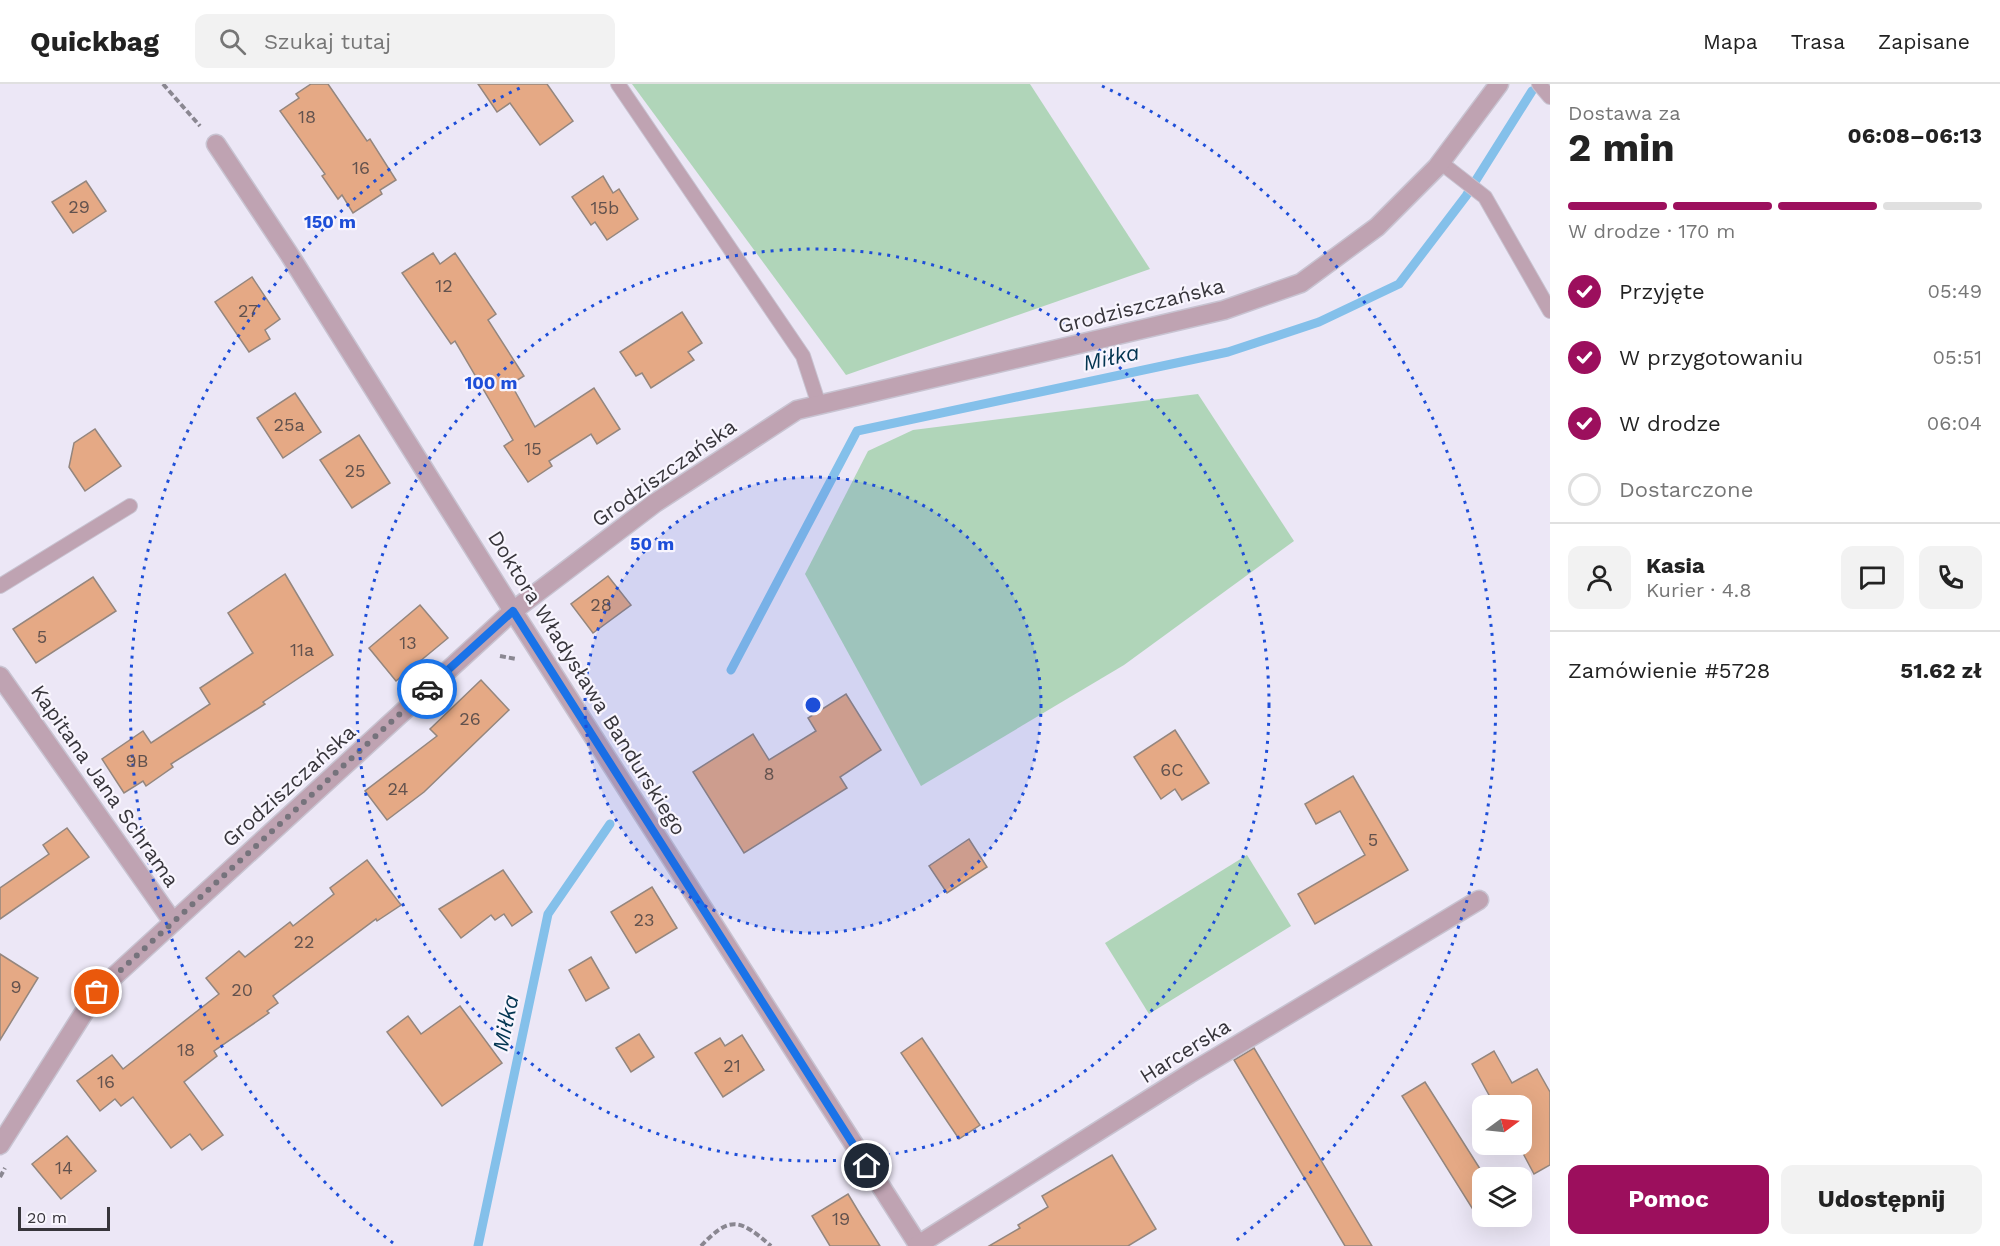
<!DOCTYPE html>
<html lang="pl">
<head>
<meta charset="utf-8">
<style>
  :root { --surface:#fff; --page:#f2f2f2; --text:#222; --muted:#767676; --line:#e0e0e0; --accent:#9c0f5d }
  body { margin:0; font-family:"Work Sans",sans-serif; background:var(--page); color:var(--text); height:100vh; display:flex; flex-direction:column; font-size:22px; white-space:nowrap }
  * { box-sizing:border-box; margin:0 }
  p { font-size:20px; color:var(--muted) }
  .icon { flex:none; width:33px; height:33px; fill:none; stroke:currentColor; stroke-width:2; stroke-linecap:round; stroke-linejoin:round }
  .map { position:relative; flex:1; overflow:hidden }
  .details { display:flex; flex-direction:column; background:var(--surface); width:450px }
  .details>* { flex:none }
  .needle { width:39px; rotate:75deg }
  .buttons { position:absolute; left:1472px; top:1011px; display:grid; gap:12px }
  .buttons a { display:grid; place-items:center; width:60px; height:60px; border-radius:12px; background:var(--surface); box-shadow:0 6px 24px #0002; font-size:30px }
  .scale { position:absolute; left:18px; bottom:15px; width:92px; box-sizing:border-box; padding-left:6px; border:3px solid #37353b; border-top:0; font-size:16px; line-height:21px; white-space:nowrap; color:#37353b; -webkit-text-stroke:4px #f8f5fe; paint-order:stroke }
  .pin { position:absolute; display:grid; place-items:center; width:51px; height:51px; color:#fff; margin:-26px; border:3px solid #fff; border-radius:50%; box-shadow:0 2px 6px #0007 }
  .courier { position:absolute; display:grid; place-items:center; width:60px; height:60px; margin:-30px; border:4px solid #1a73e8; border-radius:50%; background:#fff; color:#222; box-shadow:0 2px 8px #0007 }
  .overview em { font-style:normal; font-weight:700 }
  .overview div { display:flex; flex-direction:column-reverse }
  .overview { display:flex; align-items:center; justify-content:space-between; height:102px; padding:0 18px }
  h1 { font-size:39px; font-weight:700; line-height:45px }
  .bar { display:grid; grid-template-columns:repeat(4,1fr); gap:9px 6px; align-content:center; height:72px; padding:0 18px }
  .bar i { height:8px; border-radius:4px; background:var(--line) }
  .bar .active { background:var(--accent) }
  .bar p { grid-column:span 4 }
  .line { display:flex; align-items:center; gap:15px; padding:0 18px; border-top:2px solid var(--line) }
  .line div { flex:1 }
  .round { display:grid; place-items:center; flex:none; width:63px; height:63px; border-radius:12px; background:var(--page) }
  ol { padding:0 18px; list-style:none }
  li { display:flex; align-items:center; gap:18px; height:66px }
  li p { margin-inline-start:auto }
  li .icon { padding:6px; border-radius:50%; background:var(--accent); color:#fff; stroke-width:4 }
  li:last-child { color:var(--muted) }
  li i { width:33px; height:33px; border:3px solid var(--line); border-radius:50% }
  .cta { display:flex; gap:12px; margin-top:auto; padding:12px 18px }
  .cta a { flex:1; height:69px; border-radius:12px; background:var(--accent); color:#fff; font-size:24px; font-weight:700; line-height:69px; text-align:center }
  .cta a+a { background:var(--page); color:var(--text) }
  header { display:flex; align-items:center; gap:36px; box-sizing:border-box; height:84px; padding:0 30px; background:var(--surface); border-bottom:2px solid var(--line) }
  header strong { font-size:28px }
  nav { display:flex; gap:33px; margin-inline-start:auto; font-size:21px }
  .search { width:420px; height:54px; background:var(--page); display:flex; align-items:center; gap:15px; box-sizing:border-box; padding:0 21px; border-radius:12px; color:var(--muted); font-size:22px }
  main { display:flex; flex:1; min-height:0 }
  .map>svg:first-child { display:block }
</style>
</head>
<body>
<header>
<strong>Quickbag</strong>
<div class="search"><svg class="icon" aria-label="search" viewBox="0 0 24 24"><circle cx="10" cy="10" r="6"/><path d="M15 15l6 6"/></svg>Szukaj tutaj</div>
<nav><a>Mapa</a><a>Trasa</a><a>Zapisane</a></nav>
</header>
<main>
<div class="map">
<svg width="1550" height="1162" viewBox="0 0 1550 1162">
  <rect width="100%" height="100%" fill="#ece7f6"/>
  <g fill="#b0d5b9">
    <path d="M632,0h398l120,185 -304,106z"/>
    <path d="M1198,310l96,147 -170,124 -203,121 -116,-212 63,-123 45,-21z"/>
    <path d="M1247,771l44,71 -142,88 -44,-71z"/>
  </g>
  <g fill="none" stroke-linecap="round" stroke-linejoin="round">
    <g stroke="#84c0ea" stroke-width="9">
      <path d="M731,586l126,-239 371,-79 91,-30 80,-38 67,-88 66,-105"/>
      <path d="M478,1162l70,-332 62,-90"/>
    </g>
  </g>
  <g fill="#e5a985" stroke="#94867e" stroke-width="1.5">
    <path d="M311,0h17l39,57 3,-2 26,41 -16,10 2,4 -29,19 -11,-18 -4,4 -16,-23 3,-2 -45,-63 19,-13 -3,-4z"/>
    <path d="M478,0h69l26,37 -33,24 -30,-42 -13,9z"/>
    <path d="M603,92l10,17 6,-4 19,30 -31,21 -12,-18 -4,3 -19,-28z"/>
    <path d="M86,97l20,30 -33,22 -21,-31z"/>
    <path d="M433,169l7,11 15,-11 41,61 -8,6 36,56 -13,8 24,43 59,-39 26,41 -23,15 -6,-10 -42,27 3,5 -24,16 -24,-36 9,-6 -58,-99 -4,3 -49,-71z"/>
    <path d="M252,193l28,42 -15,11 5,9 -21,13 -34,-50z"/>
    <path d="M682,228l20,31 -14,9 6,8 -43,28 -9,-15 -6,3 -16,-24z"/>
    <path d="M295,309l26,39 -38,26 -26,-40z"/>
    <path d="M95,345l26,37 -36,25 -16,-24 5,-24z"/>
    <path d="M359,351l31,48 -38,25 -32,-48z"/>
    <path d="M285,490l48,81 -70,47 2,2 -94,60 2,3 -27,19 -3,-5 -19,12 -22,-34 41,-28 8,12 59,-39 -10,-16 53,-35 -25,-40z"/>
    <path d="M608,492l23,29 -38,28 -22,-29z"/>
    <path d="M93,493l23,34 -80,52 -23,-34z"/>
    <path d="M420,521l28,33 -52,43 -27,-33z"/>
    <path d="M481,596l28,30 -85,82 -37,28 -22,-29 72,-55 -7,-7z"/>
    <path d="M846,610l35,56 -41,27 7,11 -103,65 -51,-81 60,-38 16,26 47,-29 -8,-13z"/>
    <path d="M1175,646l34,53 -27,17 -7,-11 -14,10 -27,-42z"/>
    <path d="M1353,692l55,94 -93,54 -17,-30 67,-39 -25,-44 -24,13 -11,-20z"/>
    <path d="M67,744l22,29 -89,62v-31l49,-34 -6,-9z"/>
    <path d="M969,755l18,28 -40,26 -18,-27z"/>
    <path d="M367,776l34,45 -24,16 -1,-2 -103,77 5,7 -11,8 2,2 -55,38 3,5 -33,26 39,53 -21,15 -12,-16 -19,14 -38,-51 -12,9 -6,-7 -15,12 -23,-30 35,-26 11,14 96,-75 -13,-16 33,-27 6,6 45,-35 3,4 41,-32 -4,-6z"/>
    <path d="M503,786l29,42 -20,14 -8,-12 -9,6 -4,-5 -30,23 -22,-29z"/>
    <path d="M652,803l25,41 -41,25 -25,-41z"/>
    <path d="M0,870l38,24 -38,62z"/>
    <path d="M591,873l18,31 -23,13 -17,-31z"/>
    <path d="M460,922l42,57 -60,43 -55,-74 21,-16 13,18z"/>
    <path d="M639,950l15,23 -23,15 -15,-24z"/>
    <path d="M742,951l22,35 -41,27 -28,-44 25,-15 5,8z"/>
    <path d="M922,954l58,87 -21,14 -58,-86z"/>
    <path d="M1254,964l118,198h-27l-111,-186z"/>
    <path d="M1494,967l18,32 25,-14 13,23v73l-16,9 -16,-30h3v-38h-26l-23,-42z"/>
    <path d="M1425,998l57,90v52l-80,-128z"/>
    <path d="M67,1052l29,35 -35,28 -29,-35z"/>
    <path d="M1112,1071l44,74 -28,17h-139l31,-18 -2,-3 30,-18 -6,-11z"/>
    <path d="M848,1110l12,20 20,32h-50l-18,-30z"/>
  </g>
  <g fill="none" stroke-linecap="round" stroke-linejoin="round">
    <g stroke="#c8c3d1" stroke-width="16">
      <g id="lane">
        <path d="M618,0l185,272 16,49"/>
        <path d="M1539,0l11,13"/>
        <path d="M1440,78l45,35 65,114"/>
        <path d="M0,502l130,-80"/>
      </g>
    </g>
    <g stroke="#c8c3d1" stroke-width="21">
      <g id="street">
        <path d="M216,60l73,110 224,357 406,635"/>
        <path d="M0,592l173,246"/>
        <path d="M0,1061l97,-153 416,-381 142,-108 142,-93 427,-100 77,-27 76,-56 60,-60 62,-83"/>
        <path d="M918,1161l271,-171 290,-174"/>
      </g>
    </g>
    <g stroke="#8a8791" stroke-width="4" stroke-dasharray="6 3" stroke-linecap="butt">
      <path d="M163,0l37,42"/>
      <path d="M500,572l16,3"/>
      <path d="M0,1093l5,-9"/>
      <path d="M701,1162c29,-31 39,-27 70,0"/>
    </g>
    <use href="#lane" stroke="#bfa3b2" stroke-width="14"/>
    <use href="#street" stroke="#bfa3b2" stroke-width="18"/>
  </g>
  <g fill="none" stroke-linecap="round" stroke-linejoin="round">
    <path stroke="#76737c" stroke-width="6" stroke-dasharray="0 10.8" d="M97,908l330,-303"/>
    <path stroke="#1a73e8" stroke-width="8" d="M427,605l86,-78 354,555"/>
  </g>
  <circle cx="813" cy="621" r="228" fill="#1d4ed8" fill-opacity=".12"/>
  <g fill="none" stroke="#1d4ed8" stroke-width="3" stroke-dasharray="3 6">
    <circle cx="813" cy="621" r="228"/>
    <circle cx="813" cy="621" r="456"/>
    <path d="M393 1159A683 683 0 0 1 524 2M1102 2A683 683 0 0 1 1233 1159"/>
  </g>
  <g text-anchor="middle" stroke-width="4.5" stroke-linejoin="round" paint-order="stroke">
    <g font-size="18" fill="#62524e">
      <text x="307" y="39">18</text>
      <text x="361" y="90">16</text>
      <text x="79" y="129">29</text>
      <text x="605" y="130">15b</text>
      <text x="444" y="208">12</text>
      <text x="248" y="233">27</text>
      <text x="289" y="347">25a</text>
      <text x="533" y="371">15</text>
      <text x="355" y="393">25</text>
      <text x="601" y="527">28</text>
      <text x="42" y="559">5</text>
      <text x="408" y="565">13</text>
      <text x="302" y="572">11a</text>
      <text x="470" y="641">26</text>
      <text x="137" y="683">9B</text>
      <text x="1172" y="692">6C</text>
      <text x="769" y="696">8</text>
      <text x="398" y="711">24</text>
      <text x="1373" y="762">5</text>
      <text x="644" y="842">23</text>
      <text x="304" y="864">22</text>
      <text x="16" y="909">9</text>
      <text x="242" y="912">20</text>
      <text x="186" y="972">18</text>
      <text x="732" y="988">21</text>
      <text x="106" y="1004">16</text>
      <text x="64" y="1090">14</text>
      <text x="841" y="1141">19</text>
    </g>
    <g font-size="21" fill="#37353b" stroke="#f8f5fe">
      <text transform="translate(1141 222) rotate(-14)" y="7">Grodziszczańska</text>
      <text transform="translate(664 389) rotate(-35)" y="7">Grodziszczańska</text>
      <text transform="translate(587 599) rotate(58)" y="7">Doktora Władysława Bandurskiego</text>
      <text transform="translate(105 702) rotate(55)" y="7">Kapitana Jana Schrama</text>
      <text transform="translate(289 702) rotate(-42)" y="7">Grodziszczańska</text>
      <text transform="translate(1185 967) rotate(-32)" y="7">Harcerska</text>
    </g>
    <g font-size="22" font-style="italic" fill="#033551" stroke="#f8f5fe">
      <text transform="translate(1111 273) rotate(-12)" y="8">Miłka</text>
      <text transform="translate(505 939) rotate(-78)" y="8">Miłka</text>
    </g>
  </g>
  <circle cx="813" cy="621" r="9" fill="#1d4ed8" stroke="#f8f5fe" stroke-width="3"/>
  <g font-size="18" text-anchor="middle" font-weight="bold" fill="#1d4ed8" stroke="#f8f5fe" stroke-width="4.5" stroke-linejoin="round" paint-order="stroke">
    <text x="330" y="144">150 m</text>
    <text x="491" y="305">100 m</text>
    <text x="652" y="466">50 m</text>
  </g>
</svg>
<div class="buttons">
<a><svg class="needle" viewBox="-14 -14 28 28"><path d="M0-13l5 13h-10z" fill="#e53935"/><path d="M0 13l5-13h-10z" fill="#767676"/></svg></a>
<a><svg class="icon" aria-label="layers" viewBox="0 0 24 24"><path d="M12 4l9 5-9 5-9-5zM3 14l9 5 9-5"/></svg></a>
</div>
<div class="scale">20 m</div>
<div class="pin" style="left:97px;top:908px;background:#ea580c"><svg class="icon" aria-label="bag" viewBox="0 0 24 24"><path d="M5 8h14l-1 12H6zM9 8a3 3 0 0 1 6 0"/></svg></div>
<div class="pin" style="left:867px;top:1082px;background:#1f2937"><svg class="icon" aria-label="home" viewBox="0 0 24 24"><path d="M3 11l9-7 9 7M6 9v11h12V9"/></svg></div>
<div class="courier" style="left:427px;top:605px"><svg class="icon" aria-label="car" viewBox="0 0 24 24"><path d="M5 17H2v-5l4-1 3-4h7l3 4 3 1v5h-3M9 17h6M6 11h13"/><circle cx="7" cy="17" r="2"/><circle cx="17" cy="17" r="2"/></svg></div>
</div>
<section class="details">
<div class="overview"><div><h1>2 min</h1><p>Dostawa za</p></div><em>06:08–06:13</em></div>
<div class="bar"><i class="active"></i><i class="active"></i><i class="active"></i><i></i><p>W drodze · 170 m</p></div>
<ol>
<li><svg class="icon" aria-label="check" viewBox="0 0 24 24"><path d="M5 12l5 5 9-10"/></svg>Przyjęte<p>05:49</p></li>
<li><svg class="icon" aria-label="check" viewBox="0 0 24 24"><path d="M5 12l5 5 9-10"/></svg>W przygotowaniu<p>05:51</p></li>
<li><svg class="icon" aria-label="check" viewBox="0 0 24 24"><path d="M5 12l5 5 9-10"/></svg>W drodze<p>06:04</p></li>
<li><i></i>Dostarczone</li>
</ol>
<div class="line" style="height:108px"><a class="round"><svg class="icon" aria-label="person" viewBox="0 0 24 24"><circle cx="12" cy="8" r="4"/><path d="M4 21q1-7 8-7t8 7"/></svg></a><div><b>Kasia</b><p>Kurier · 4.8</p></div><a class="round"><svg class="icon" aria-label="chat" viewBox="0 0 24 24"><path d="M4 5h16v11H9l-5 4z"/></svg></a><a class="round"><svg class="icon" aria-label="phone" viewBox="0 0 24 24"><path d="M5 4h4l2 5-3 2q2 4 5 5l2-3 5 2v4C11 20 4 13 5 4z"/></svg></a></div>
<div class="line" style="height:78px"><div>Zamówienie #5728</div><b>51.62 zł</b></div>
<div class="cta"><a>Pomoc</a><a>Udostępnij</a></div>
</section>
</main>
</body>
</html>
